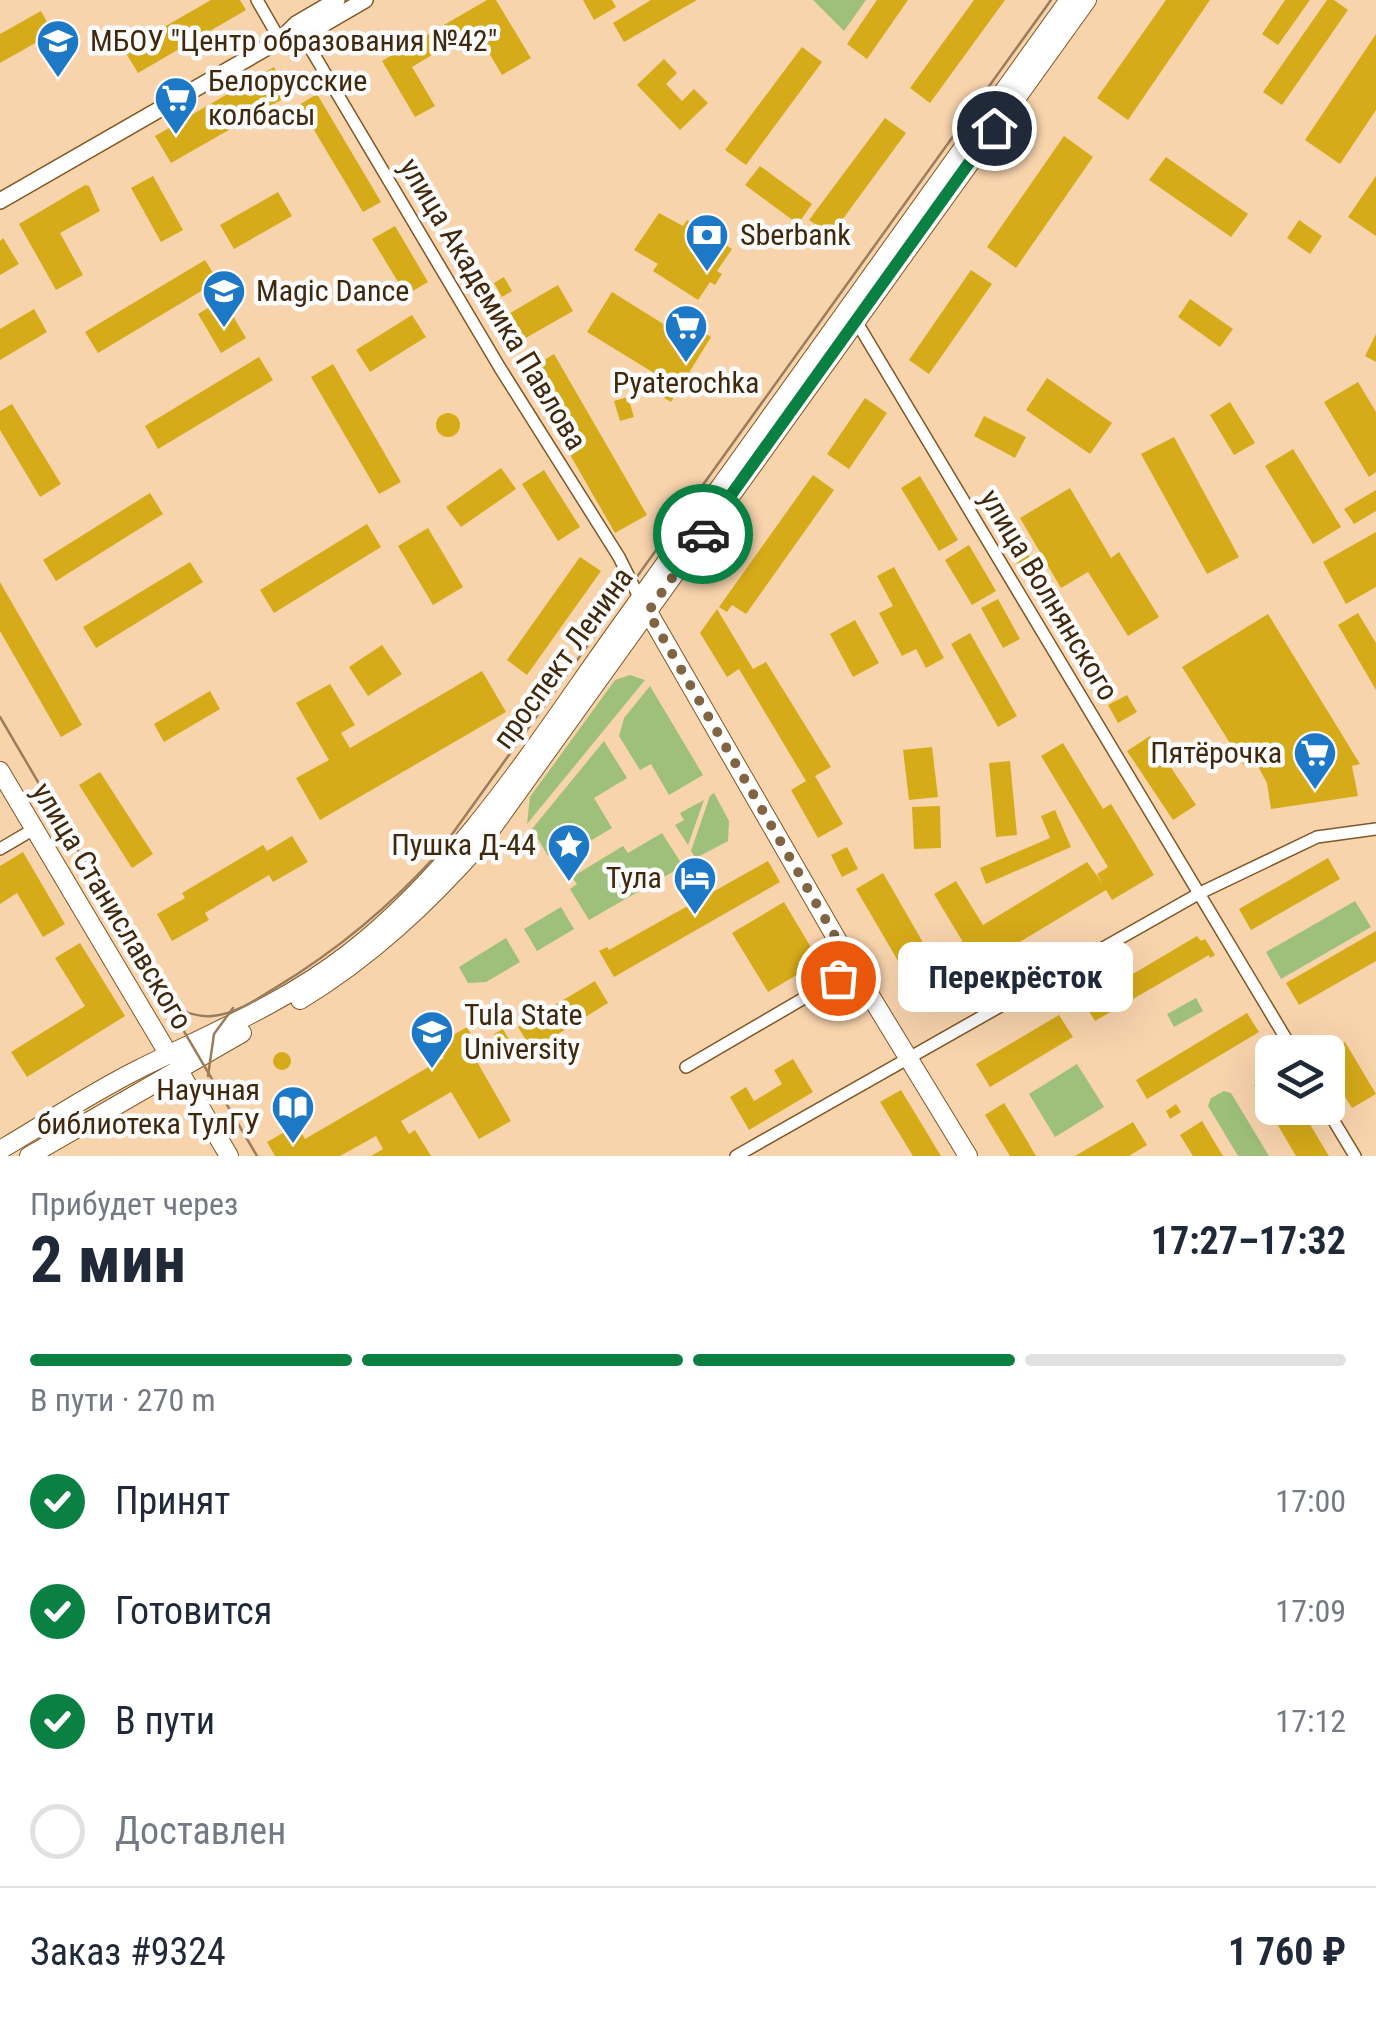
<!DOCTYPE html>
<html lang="ru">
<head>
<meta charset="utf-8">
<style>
  :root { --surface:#fff; --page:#f2f2f3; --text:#1f2937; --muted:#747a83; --line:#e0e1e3; --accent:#0b8043 }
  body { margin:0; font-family:"Roboto Condensed",sans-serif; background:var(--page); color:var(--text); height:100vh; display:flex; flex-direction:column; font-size:38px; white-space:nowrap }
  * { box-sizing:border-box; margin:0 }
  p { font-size:32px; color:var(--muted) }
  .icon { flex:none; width:55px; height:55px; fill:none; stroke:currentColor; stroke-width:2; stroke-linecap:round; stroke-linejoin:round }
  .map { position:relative; height:1156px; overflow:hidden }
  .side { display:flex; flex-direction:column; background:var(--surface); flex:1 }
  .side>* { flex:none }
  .fabs { position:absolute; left:1255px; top:1035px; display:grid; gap:20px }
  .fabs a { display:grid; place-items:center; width:90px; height:90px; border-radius:15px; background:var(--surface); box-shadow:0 10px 40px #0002; font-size:50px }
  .pin { position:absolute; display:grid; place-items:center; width:85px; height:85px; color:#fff; margin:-42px; border:5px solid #fff; border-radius:50%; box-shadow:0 2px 10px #0007 }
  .courier { position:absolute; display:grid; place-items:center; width:100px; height:100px; margin:-50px; border:8px solid #0b8043; border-radius:50%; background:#fff; color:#222; box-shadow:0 2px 12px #0007 }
  .bubble { position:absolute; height:70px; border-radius:15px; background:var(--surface); box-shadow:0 10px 40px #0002; font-size:32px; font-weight:700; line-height:70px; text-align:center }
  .head em { font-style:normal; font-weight:700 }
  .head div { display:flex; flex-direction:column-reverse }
  .head { display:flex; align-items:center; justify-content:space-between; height:170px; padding:0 30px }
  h1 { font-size:65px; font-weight:700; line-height:75px }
  .bar { display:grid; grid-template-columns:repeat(4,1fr); gap:15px 10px; align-content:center; height:120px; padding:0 30px }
  .bar i { height:12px; border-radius:8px; background:var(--line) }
  .bar .selected { background:var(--accent) }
  .bar p { grid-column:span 4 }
  .line { display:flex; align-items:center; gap:25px; padding:0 30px; border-top:2px solid var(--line) }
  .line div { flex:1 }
  ol { padding:0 30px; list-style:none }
  li { display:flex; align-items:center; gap:30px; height:110px }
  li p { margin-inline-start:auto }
  li .icon { padding:10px; border-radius:50%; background:var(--accent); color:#fff; stroke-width:4 }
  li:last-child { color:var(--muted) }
  li i { width:55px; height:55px; border:5px solid var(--line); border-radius:50% }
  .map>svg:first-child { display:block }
</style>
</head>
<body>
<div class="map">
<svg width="1376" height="1156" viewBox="0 0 1376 1156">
  <rect width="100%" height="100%" fill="#f8d4ad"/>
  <g fill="#9ec07a">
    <path d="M813,0h53l-22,31z"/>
    <path d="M630,675l15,5 -118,144 3,-27 85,-117z"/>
    <path d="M650,686l53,89 -34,20 -18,-31 -11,6 -21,-34 5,-18z"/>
    <path d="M604,741l23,37 -33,20 18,30 -52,31 -4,-7 -8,4 -16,-27z"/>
    <path d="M714,793l15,28 -1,20 -32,17 -5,-7 19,-55z"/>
    <path d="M704,800l-16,45 -13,-20 9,-5 -4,-7z"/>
    <path d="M662,833l21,33 -94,54 -19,-31 7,-5 -5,-7 51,-31 5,7z"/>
    <path d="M1355,901l16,26 -90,52 -15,-27z"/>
    <path d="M561,907l13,22 -37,22 -13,-22z"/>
    <path d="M506,938l14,24 -34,20 -18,1 -9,-16z"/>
    <path d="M1196,998l7,13 -29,16 -7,-13z"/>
    <path d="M1077,1064l27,43 -49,30 -26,-43z"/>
    <path d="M1224,1091l7,2 38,63h-31l-30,-50 3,-8z"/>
  </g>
  <g fill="#d6ab19">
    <path d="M211,0h29l6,10 -108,63 -14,-23z"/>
    <path d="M487,0h9l35,58 -29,17 -27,-46 -63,38 23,39 -20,11 -33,-56z"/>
    <path d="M583,0h29l4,7 -22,13z"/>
    <path d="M651,0h46l-73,42 -11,-19z"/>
    <path d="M877,0h31l-41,59 -20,-15z"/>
    <path d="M974,0h31l-75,103 -20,-15z"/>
    <path d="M1166,0h44l-82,120 -31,-22z"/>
    <path d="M1285,0h25l-32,45 -16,-11z"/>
    <path d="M1327,0h7l14,10 -66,95 -19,-13z"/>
    <path d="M41,11l12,22 -53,30v-29z"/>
    <path d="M1376,34v76l-36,54 -35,-24z"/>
    <path d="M802,47l20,15 -76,103 -21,-15z"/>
    <path d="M664,59l13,14 -11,11 16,17 12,-12 14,14 -28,27 -43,-45z"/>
    <path d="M274,67l16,28 -119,68 -16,-27z"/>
    <path d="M317,94l64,108 -18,10 -64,-107z"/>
    <path d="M885,118l21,15 -75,102 -22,-15z"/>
    <path d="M1064,136l29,21 -77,111 -29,-21z"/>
    <path d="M1166,157l82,57 -17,23 -82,-57z"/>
    <path d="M760,166l52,38 -14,20 -53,-39z"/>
    <path d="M153,176l30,54 -22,12 -30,-54z"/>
    <path d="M1376,176v60l-28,-19z"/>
    <path d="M85,185l4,1 11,25 -40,22 23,42 -27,15 -37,-66z"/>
    <path d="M278,192l14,24 -58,33 -14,-24z"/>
    <path d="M659,213l24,13 4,-6 45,29 -15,22 5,3 -7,11 -5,-3 -12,18 -45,-29 5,-7 -24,-14z"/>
    <path d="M1299,220l23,16 -12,18 -23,-16z"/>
    <path d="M395,226l33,56 -22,13 -34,-56z"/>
    <path d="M3,238l16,26 -19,11v-34z"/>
    <path d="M205,260l13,21 -120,72 -13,-21z"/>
    <path d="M971,270l21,14 -63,90 -20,-14z"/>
    <path d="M504,277l8,14 -10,6 -8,-14z"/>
    <path d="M558,285l15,26 -63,36 -15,-25z"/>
    <path d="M612,292l66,41 7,-11 26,15 -40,65 -25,-15 8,-14 -67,-41z"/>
    <path d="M223,299l23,39 -25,15 -23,-39z"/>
    <path d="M1190,299l43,30 -13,18 -42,-30z"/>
    <path d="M34,309l13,23 -47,28v-31z"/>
    <path d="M412,315l14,22 -56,35 -14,-22z"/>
    <path d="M1376,334v28l-11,-6z"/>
    <path d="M554,354l93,161 -32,18 -92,-160z"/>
    <path d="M259,357l14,23 -115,69 -13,-23z"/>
    <path d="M333,364l68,118 -22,12 -68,-117z"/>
    <path d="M1047,378l65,45 -22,31 -64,-44z"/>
    <path d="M1358,382l18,30v60l-7,5 -45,-75z"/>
    <path d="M628,397l6,20 -14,4 -6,-20z"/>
    <path d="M865,398l22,15 -38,56 -22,-15z"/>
    <path d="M1230,402l25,41 -21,12 -24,-40z"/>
    <path d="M12,404l49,80 -21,13 -40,-67v-19z"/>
    <circle cx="448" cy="425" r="12"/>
    <path d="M984,416l42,21 -11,21 -41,-22z"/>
    <path d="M1174,437l65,120 -32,17 -66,-120z"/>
    <path d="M1293,449l48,78 -28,17 -48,-78z"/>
    <path d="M501,468l15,21 -55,38 -15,-20z"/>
    <path d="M544,470l36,57 -22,14 -36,-57z"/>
    <path d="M813,475l21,15 -88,124 -14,-9 -5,7 -8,-5z"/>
    <path d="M920,476l38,64 -19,11 -38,-63z"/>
    <path d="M1070,488l41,70 8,-6 40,65 -31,19 -40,-64 -27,16 -41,-70z"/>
    <path d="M1376,490v21l-22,13 -10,-15z"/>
    <path d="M150,493l13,21 -107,67 -13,-21z"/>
    <path d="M993,496l53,88 -12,7 -53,-88z"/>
    <path d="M367,524l14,23 -107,66 -14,-23z"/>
    <path d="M428,528l35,59 -30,18 -35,-59z"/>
    <path d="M1376,532v55l-30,17 -23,-42z"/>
    <path d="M969,545l27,46 -24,14 -27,-45z"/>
    <path d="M580,557l21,14 -74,104 -20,-15z"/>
    <path d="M190,562l13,20 -107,66 -13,-21z"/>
    <path d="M894,567l50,91 -18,10 -10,-19 -14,7 -23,-43 14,-7 -16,-30z"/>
    <path d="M0,582l82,143 -21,12 -61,-106z"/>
    <path d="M998,599l22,40 -17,9 -22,-40z"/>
    <path d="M717,609l36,60 13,-7 65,105 -16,9 28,48 -25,14 -27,-48 15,-9 -67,-112 -12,8 -27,-44z"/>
    <path d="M1358,613l18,30v47l-38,-65z"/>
    <path d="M1268,614l92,150 -8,2 6,30 -87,13 -4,-26 -12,-22 -10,6 -63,-100z"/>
    <path d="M855,620l24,43 -26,14 -23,-43z"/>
    <path d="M970,633l47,83 -19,11 -47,-83z"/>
    <path d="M382,645l20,29 -34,22 -19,-29z"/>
    <path d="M482,671l24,41 -186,108 -24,-42 33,-18 -33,-57 34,-19 25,41 -14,8 9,15z"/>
    <path d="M210,691l10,18 -56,33 -10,-18z"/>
    <path d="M1127,695l10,17 -19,11 -10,-18z"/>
    <path d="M1150,736l46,69 -23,15 -46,-69z"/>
    <path d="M1063,743l40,66 8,-5 43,71 -42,25 -6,-10 -128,77 -44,-73 22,-13 27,44 104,-63 16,22 -6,-10 11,-7 -67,-111z"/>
    <path d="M932,747l6,50 -29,3 -6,-50z"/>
    <path d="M1010,761l7,74 -21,2 -7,-74z"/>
    <path d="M100,772l53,82 -21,14 -53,-83z"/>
    <path d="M940,806l1,42 -27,1 -2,-42z"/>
    <path d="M1055,810l16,37 -85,37 -6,-16 70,-30 -9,-22z"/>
    <path d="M292,836l16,26 -35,20 -4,-7 -64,38 4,7 -37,21 -15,-27 28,-16 -3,-5 81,-48 4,6z"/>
    <path d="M847,847l11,22 -16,8 -11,-22z"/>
    <path d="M23,852l42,72 -22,13 -26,-44 -17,11v-38z"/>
    <path d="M1328,858l12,21 -89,51 -12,-21z"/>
    <path d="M768,861l12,21 -166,95 -15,-26 8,-4 2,3z"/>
    <path d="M883,873l65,113 -26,16 -66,-113z"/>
    <path d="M784,902l35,59 -5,4 6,10 -15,8 -5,-10 -32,19 -36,-59z"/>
    <path d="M1376,931v30l-77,44 -13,-22z"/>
    <path d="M1197,936l4,5 4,-2 10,16 -5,3 -1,-3 -114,66 -8,-13 5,-3 -3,-5z"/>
    <path d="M80,943l45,73 -98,61 -16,-25 74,-46 -30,-48z"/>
    <path d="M595,981l13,22 -76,47 -14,-23z"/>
    <path d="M1247,1013l12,19 -112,67 -11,-19z"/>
    <path d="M1059,1015l14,22 -83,50 -14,-23z"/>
    <path d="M467,1027l17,29 -8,4 35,61 -32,18 -28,-47 -50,29 8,13 6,-4 16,26h-60l12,-7 -7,-13 -36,20h-65l-8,-14 30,-17 8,14 139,-81 -8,-13z"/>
    <path d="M503,1029l10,18 -8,5 -11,-18z"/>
    <path d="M1345,1042l31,52 -24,14 -13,-21 -5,-2 1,-6 -7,-12v-14z"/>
    <circle cx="282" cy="1061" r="9"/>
    <path d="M793,1059l20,33 -64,38 -19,-33 16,-10 8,14 28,-17 -8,-14z"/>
    <path d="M1272,1074v34h28l29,48h-33l-42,-71z"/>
    <path d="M901,1090l40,66h-28l-33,-54z"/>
    <path d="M1004,1103l9,14 23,39h-26l-25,-41z"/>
    <path d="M1176,1104l5,8 -11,7 -4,-8z"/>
    <path d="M1202,1121l21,35h-30l-13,-21z"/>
    <path d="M1133,1122l14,23 -18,11h-54z"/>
  </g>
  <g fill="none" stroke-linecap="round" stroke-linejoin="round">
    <g stroke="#805723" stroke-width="14">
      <g id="minor">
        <path d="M257,0l23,40"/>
        <path d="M303,36l197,332 119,189 21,42"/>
        <path d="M856,321l438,731"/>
        <path d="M0,849l34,-20"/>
        <path d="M686,1067l168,-98"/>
        <path d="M1326,1108l29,48"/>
        <path d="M736,1156l464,-263 117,-56 59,-8"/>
      </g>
    </g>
    <g stroke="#805723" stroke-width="18">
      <g id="tertiary">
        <path d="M280,40l23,-4 62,-36"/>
        <path d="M0,201l280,-161 16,-16 41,-24"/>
      </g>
    </g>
    <g stroke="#805723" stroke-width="20">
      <g id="secondary">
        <path d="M0,771l169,284"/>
        <path d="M178,1069l51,87"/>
      </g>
    </g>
    <g stroke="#805723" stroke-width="20">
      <g id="primary">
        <path d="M644,605l210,364 114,187"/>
        <path d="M300,1000c70,-42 128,-97 182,-158l605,-842"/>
        <path d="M0,1150c46,-27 91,-57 139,-81 72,-36 146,-66 210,-116 116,-90 195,-222 280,-339 148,-204 293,-410 440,-614"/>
        <path d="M29,1156l213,-123"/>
      </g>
    </g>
    <use href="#minor" stroke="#fff" stroke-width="11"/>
    <use href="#tertiary" stroke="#fff" stroke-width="15"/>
    <use href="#secondary" stroke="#fff" stroke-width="18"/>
    <use href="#primary" stroke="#fff" stroke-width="18"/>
    <g stroke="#9a7d5b" stroke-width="2.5">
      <path d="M0,717l257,439"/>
      <path d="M151,988c17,16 37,30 61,28 23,-2 44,-16 63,-28 63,-38 116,-82 165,-137l611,-851"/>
      <path d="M208,1076l6,-42 19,-26"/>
    </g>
  </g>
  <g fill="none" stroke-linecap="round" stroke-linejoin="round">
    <path stroke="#806444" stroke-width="10" stroke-dasharray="0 18" d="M703,534l-55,78 206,357 -16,9"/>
    <path stroke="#0b8043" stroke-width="12" d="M703,534l291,-406"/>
  </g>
  <defs>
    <g id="school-pin" transform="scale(2.25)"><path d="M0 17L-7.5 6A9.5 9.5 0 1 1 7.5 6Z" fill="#1d78c5" stroke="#fcfcfc"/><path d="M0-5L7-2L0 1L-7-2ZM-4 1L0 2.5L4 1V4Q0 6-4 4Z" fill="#fff"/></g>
    <g id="supermarket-pin" transform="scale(2.25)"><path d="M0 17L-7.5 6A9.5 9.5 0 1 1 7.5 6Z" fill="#1d78c5" stroke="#fcfcfc"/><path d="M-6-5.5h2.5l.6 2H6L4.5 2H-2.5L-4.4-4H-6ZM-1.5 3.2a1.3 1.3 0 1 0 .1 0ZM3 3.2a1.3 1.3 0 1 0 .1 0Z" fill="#fff"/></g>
    <g id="bank-pin" transform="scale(2.25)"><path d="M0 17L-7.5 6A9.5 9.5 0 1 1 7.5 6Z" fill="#1d78c5" stroke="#fcfcfc"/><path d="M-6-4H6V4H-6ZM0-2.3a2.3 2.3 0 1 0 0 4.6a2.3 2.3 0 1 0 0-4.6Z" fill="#fff"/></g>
    <g id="sight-pin" transform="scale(2.25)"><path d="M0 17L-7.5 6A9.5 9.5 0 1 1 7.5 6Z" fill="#1d78c5" stroke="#fcfcfc"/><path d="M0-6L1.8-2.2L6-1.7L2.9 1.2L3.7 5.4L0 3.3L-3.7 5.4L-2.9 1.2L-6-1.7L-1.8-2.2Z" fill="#fff"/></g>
    <g id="hotel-pin" transform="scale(2.25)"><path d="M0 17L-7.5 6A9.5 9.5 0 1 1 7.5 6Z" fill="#1d78c5" stroke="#fcfcfc"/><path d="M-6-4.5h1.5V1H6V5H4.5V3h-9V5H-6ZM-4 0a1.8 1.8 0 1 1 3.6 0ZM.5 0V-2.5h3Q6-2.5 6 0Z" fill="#fff"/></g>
    <g id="university-pin" transform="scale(2.25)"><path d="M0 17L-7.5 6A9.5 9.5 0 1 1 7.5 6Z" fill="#1d78c5" stroke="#fcfcfc"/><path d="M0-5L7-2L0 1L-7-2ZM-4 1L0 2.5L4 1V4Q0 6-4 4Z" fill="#fff"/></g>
    <g id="library-pin" transform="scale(2.25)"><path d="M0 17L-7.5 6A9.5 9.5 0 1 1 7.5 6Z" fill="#1d78c5" stroke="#fcfcfc"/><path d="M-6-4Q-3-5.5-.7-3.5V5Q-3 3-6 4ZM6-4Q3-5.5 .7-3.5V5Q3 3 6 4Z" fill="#fff"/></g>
  </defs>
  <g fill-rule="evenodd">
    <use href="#school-pin" x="58" y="41"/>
    <use href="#supermarket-pin" x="176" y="98"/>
    <use href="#bank-pin" x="707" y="235"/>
    <use href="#school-pin" x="224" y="291"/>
    <use href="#supermarket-pin" x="686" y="326"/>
    <use href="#supermarket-pin" x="1315" y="753"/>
    <use href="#sight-pin" x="569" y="845"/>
    <use href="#hotel-pin" x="695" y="878"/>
    <use href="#university-pin" x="432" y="1032"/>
    <use href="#library-pin" x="293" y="1107"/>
  </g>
  <g text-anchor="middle" stroke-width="9" stroke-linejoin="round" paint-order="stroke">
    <g font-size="30" fill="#3f280b" stroke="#fcfcfc" text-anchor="start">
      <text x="90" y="51">МБОУ "Центр образования №42"</text>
      <text x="208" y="91">Белорусские<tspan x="208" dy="34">колбасы</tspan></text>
      <text x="740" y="245">Sberbank</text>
      <text x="256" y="301">Magic Dance</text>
      <text x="686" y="393" text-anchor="middle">Pyaterochka</text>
      <text x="1282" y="763" text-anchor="end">Пятёрочка</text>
      <text x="536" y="855" text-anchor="end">Пушка Д-44</text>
      <text x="662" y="888" text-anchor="end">Тула</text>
      <text x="464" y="1025">Tula State<tspan x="464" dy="34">University</tspan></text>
      <text x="260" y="1100" text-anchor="end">Научная<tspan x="260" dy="34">библиотека ТулГУ</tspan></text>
    </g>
    <g font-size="30" fill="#3f280b" stroke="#fcfcfc">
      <text transform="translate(493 304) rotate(59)" y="10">улица Академика Павлова</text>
      <text transform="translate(1049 595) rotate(59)" y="10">улица Волнянского</text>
      <text transform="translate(563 658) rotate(-54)" y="10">проспект Ленина</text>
      <text transform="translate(112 906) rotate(59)" y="10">улица Станиславского</text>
    </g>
  </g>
</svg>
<div class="fabs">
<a><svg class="icon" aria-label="layers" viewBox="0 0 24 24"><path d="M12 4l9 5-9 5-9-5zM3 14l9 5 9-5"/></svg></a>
</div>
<div class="pin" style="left:838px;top:978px;background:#ea580c"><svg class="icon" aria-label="bag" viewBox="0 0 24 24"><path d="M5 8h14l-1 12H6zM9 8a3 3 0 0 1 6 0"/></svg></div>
<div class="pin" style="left:994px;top:128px;background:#1f2937"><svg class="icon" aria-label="home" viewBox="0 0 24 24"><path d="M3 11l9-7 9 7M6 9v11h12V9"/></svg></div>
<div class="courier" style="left:703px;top:534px"><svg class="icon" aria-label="car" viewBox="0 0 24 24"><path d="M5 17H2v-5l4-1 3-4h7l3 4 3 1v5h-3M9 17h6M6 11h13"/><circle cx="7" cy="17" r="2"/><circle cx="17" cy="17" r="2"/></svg></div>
<div class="bubble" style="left:898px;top:942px;width:235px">Перекрёсток</div>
</div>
<section class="side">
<div class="head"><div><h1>2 мин</h1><p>Прибудет через</p></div><em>17:27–17:32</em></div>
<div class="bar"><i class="selected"></i><i class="selected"></i><i class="selected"></i><i></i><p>В пути · 270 m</p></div>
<ol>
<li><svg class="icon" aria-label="check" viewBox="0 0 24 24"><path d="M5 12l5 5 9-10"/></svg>Принят<p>17:00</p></li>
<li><svg class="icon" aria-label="check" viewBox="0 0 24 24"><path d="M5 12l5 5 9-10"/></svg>Готовится<p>17:09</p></li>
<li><svg class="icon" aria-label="check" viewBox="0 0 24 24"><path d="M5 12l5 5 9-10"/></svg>В пути<p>17:12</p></li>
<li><i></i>Доставлен</li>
</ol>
<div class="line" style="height:130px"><div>Заказ #9324</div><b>1 760 ₽</b></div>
</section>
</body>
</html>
